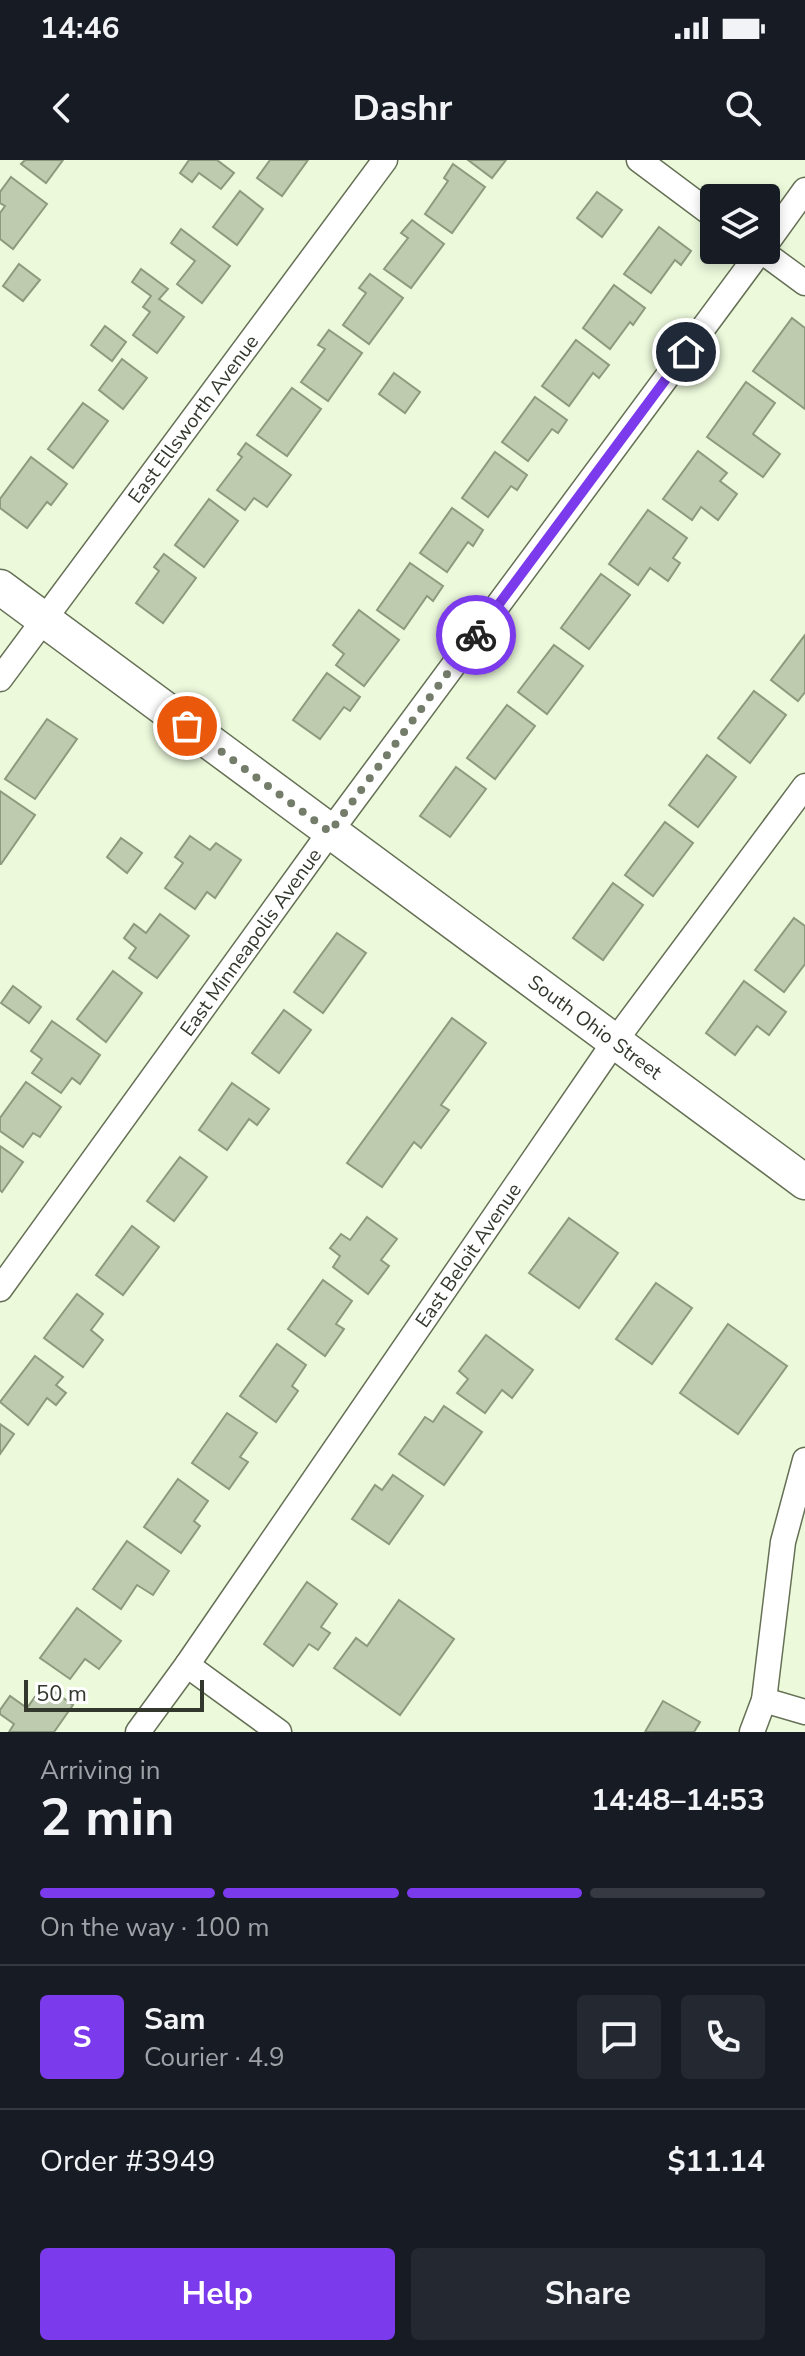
<!DOCTYPE html>
<html lang="en">
<head>
<meta charset="utf-8">
<style>
  :root { --surface:#171b24; --page:#242831; --text:#f1f3f6; --muted:#9ea1a6; --line:#363941; --accent:#7c3aed }
  body { margin:0; font-family:"Nunito Sans",sans-serif; background:var(--page); color:var(--text); height:100vh; display:flex; flex-direction:column; font-size:30px; white-space:nowrap }
  * { box-sizing:border-box; margin:0 }
  p { font-size:26px; color:var(--muted) }
  .icon { flex:none; width:44px; height:44px; fill:none; stroke:currentColor; stroke-width:2; stroke-linecap:round; stroke-linejoin:round }
  .map { position:relative; height:1572px; overflow:hidden }
  .side { display:flex; flex-direction:column; background:var(--surface); flex:1 }
  .side>* { flex:none }
  .buttons { position:absolute; left:700px; top:24px; display:grid; gap:16px }
  .buttons a { display:grid; place-items:center; width:80px; height:80px; border-radius:8px; background:var(--surface); box-shadow:0 4px 12px #0003; font-size:40px }
  .scale { position:absolute; left:24px; bottom:20px; width:180px; box-sizing:border-box; padding-left:8px; border:4px solid #33382d; border-top:0; font-size:22px; line-height:28px; white-space:nowrap; color:#33382d; -webkit-text-stroke:6px #fff; paint-order:stroke }
  .pin { position:absolute; display:grid; place-items:center; width:68px; height:68px; color:#fff; margin:-34px; border:4px solid #fff; border-radius:50%; box-shadow:0 2px 8px #0007 }
  .courier { position:absolute; display:grid; place-items:center; width:80px; height:80px; margin:-40px; border:6px solid #7c3aed; border-radius:50%; background:#fff; color:#222; box-shadow:0 2px 10px #0007 }
  .head em { font-style:normal; font-weight:700 }
  .head div { display:flex; flex-direction:column-reverse }
  .head { display:flex; align-items:center; justify-content:space-between; height:136px; padding:0 40px }
  h1 { font-size:52px; font-weight:700; line-height:60px }
  .bar { display:grid; grid-template-columns:repeat(4,1fr); gap:12px 8px; align-content:center; height:96px; padding:0 40px }
  .bar i { height:10px; border-radius:6px; background:var(--line) }
  .bar .current { background:var(--accent) }
  .bar p { grid-column:span 4 }
  .line { display:flex; align-items:center; gap:20px; padding:0 40px; border-top:2px solid var(--line) }
  .line div { flex:1 }
  .round { display:grid; place-items:center; flex:none; width:84px; height:84px; border-radius:8px; background:var(--page) }
  .button { display:flex; gap:16px; margin-top:auto; padding:16px 40px }
  .button a { flex:1; height:92px; border-radius:8px; background:var(--accent); color:#fff; font-size:32px; font-weight:700; line-height:92px; text-align:center }
  .button a+a { background:var(--page); color:var(--text) }
  .status { display:flex; justify-content:space-between; align-items:center; height:56px; padding:0 40px; background:var(--surface); direction:ltr }
  .status svg { height:22px; fill:currentColor }
  header { display:flex; justify-content:space-between; align-items:center; height:104px; padding:0 40px; background:var(--surface); font-size:36px; font-weight:700 }
  .map>svg:first-child { display:block }
</style>
</head>
<body>
<div class="status"><b>14:46</b><svg viewBox="0 0 49 12"><path d="M0 12V9h3v3zM5 12V6h3v6zM10 12V3h3v9zM15 12V0h3v12zM26 1h20v11H26zM47 4h2v5h-2z"/></svg></div>
<header><svg class="icon" aria-label="back" viewBox="0 0 24 24"><path d="M15 5l-7 7 7 7"/></svg>Dashr<svg class="icon" aria-label="search" viewBox="0 0 24 24"><circle cx="10" cy="10" r="6"/><path d="M15 15l6 6"/></svg></header>
<div class="map">
<svg width="805" height="1572" viewBox="0 0 805 1572">
  <rect width="100%" height="100%" fill="#ecf9db"/>
  <g fill="#bfcbae" stroke="#8e9a7e" stroke-width="2">
    <path d="M25,0h38l-17,23 -25,-19z"/>
    <path d="M189,0h28l17,13 -13,16 -22,-16 -7,9 -12,-9z"/>
    <path d="M270,0h38l-26,36 -25,-18z"/>
    <path d="M468,0h38l-14,18z"/>
    <path d="M453,4l32,23 -33,46 -27,-19 23,-33 -4,-3z"/>
    <path d="M11,17l36,27 -34,45 -13,-10v-26l5,-7 -5,-3v-11z"/>
    <path d="M240,31l23,18 -26,36 -24,-18z"/>
    <path d="M597,32l25,18 -20,27 -25,-19z"/>
    <path d="M412,60l32,24 -33,44 -27,-19 24,-31 -7,-5z"/>
    <path d="M659,67l32,24 -10,14 -6,-5 -24,33 -27,-19z"/>
    <path d="M181,69l49,37 -28,37 -25,-19 18,-23 -24,-18z"/>
    <path d="M19,104l21,16 -17,21 -20,-15z"/>
    <path d="M141,109l27,20 -9,10 25,18 -27,36 -24,-18 17,-23 -7,-5 8,-11 -19,-14z"/>
    <path d="M370,114l33,24 -34,46 -26,-19 23,-32 -7,-5z"/>
    <path d="M614,125l31,23 -12,17 -3,-3 -20,27 -27,-21z"/>
    <path d="M792,158l13,10v81l-52,-38z"/>
    <path d="M105,166l21,16 -14,19 -21,-16z"/>
    <path d="M329,170l33,23 -34,48 -27,-19 24,-33 -7,-4z"/>
    <path d="M576,180l33,25 -10,13 -6,-5 -24,33 -27,-20z"/>
    <path d="M122,199l25,19 -24,31 -24,-19z"/>
    <path d="M394,213l26,19 -15,21 -26,-19z"/>
    <path d="M746,222l29,21 -22,31 27,20 -17,23 -56,-40z"/>
    <path d="M292,228l29,21 -34,47 -30,-21z"/>
    <path d="M535,237l32,23 -9,13 -6,-4 -24,32 -26,-19z"/>
    <path d="M83,243l25,18 -35,47 -25,-19z"/>
    <path d="M246,283l45,32 -24,32 -13,-9 -9,12 -28,-20 25,-33 -4,-3z"/>
    <path d="M698,291l29,22 -7,8 17,13 -19,26 -17,-13 -9,13 -29,-21z"/>
    <path d="M495,292l32,23 -10,15 -6,-4 -23,31 -26,-19z"/>
    <path d="M31,297l36,27 -16,21 -4,-3 -20,26 -27,-20v-9z"/>
    <path d="M209,339l29,22 -34,46 -29,-22z"/>
    <path d="M452,348l31,22 -10,16 -5,-4 -21,30 -27,-19z"/>
    <path d="M648,350l39,28 -14,20 7,5 -12,18 -18,-13 -12,17 -29,-21z"/>
    <path d="M164,394l32,24 -33,45 -27,-20 23,-32 -5,-4z"/>
    <path d="M410,403l33,23 -10,15 -6,-5 -23,33 -27,-19z"/>
    <path d="M601,414l29,21 -41,54 -28,-21z"/>
    <path d="M359,450l40,30 -35,46 -28,-21 8,-11 -11,-9z"/>
    <path d="M805,475v57l-7,9 -27,-21z"/>
    <path d="M554,485l29,21 -36,48 -29,-22z"/>
    <path d="M327,513l33,24 -10,14 -6,-4 -24,32 -27,-19z"/>
    <path d="M754,531l32,24 -36,48 -32,-25z"/>
    <path d="M507,545l28,21 -40,53 -28,-21z"/>
    <path d="M47,559l30,20 -42,60 -30,-20z"/>
    <path d="M707,595l29,22 -38,50 -29,-22z"/>
    <path d="M456,607l30,22 -36,48 -30,-21z"/>
    <path d="M0,631l35,24 -34,49h-1z"/>
    <path d="M665,662l28,21 -40,53 -28,-21z"/>
    <path d="M190,676l20,14 6,-7 25,17 -26,38 -8,-6 -12,17 -30,-21 18,-25 -8,-6z"/>
    <path d="M121,678l21,15 -15,20 -20,-16z"/>
    <path d="M613,723l30,22 -40,55 -30,-22z"/>
    <path d="M160,754l29,22 -32,42 -28,-20 7,-10 -12,-10 10,-14 12,9z"/>
    <path d="M794,758l11,8v38l-21,28 -29,-22z"/>
    <path d="M337,773l29,20 -43,60 -29,-21z"/>
    <path d="M113,811l29,22 -36,49 -29,-23z"/>
    <path d="M744,821l42,31 -17,23 -12,-9 -22,29 -29,-22z"/>
    <path d="M13,826l28,21 -12,16 -28,-20z"/>
    <path d="M284,850l27,20 -32,43 -27,-20z"/>
    <path d="M452,858l34,25 -45,62 8,5 -28,38 -7,-6 -32,45 -35,-24z"/>
    <path d="M52,861l48,34 -20,29 -8,-6 -11,15 -29,-20 10,-14 -11,-8z"/>
    <path d="M26,922l35,25 -21,30 -7,-4 -10,14 -23,-16v-13z"/>
    <path d="M232,923l37,26 -12,16 -8,-6 -22,31 -28,-20z"/>
    <path d="M0,986l23,16 -21,30 -2,-2z"/>
    <path d="M180,997l27,20 -33,44 -27,-20z"/>
    <path d="M367,1057l30,22 -16,21 8,6 -21,28 -35,-27 7,-11 -10,-8 11,-14 9,6z"/>
    <path d="M569,1058l49,35 -39,55 -50,-35z"/>
    <path d="M132,1066l27,21 -36,48 -27,-20z"/>
    <path d="M323,1120l29,21 -16,23 8,5 -19,27 -37,-27z"/>
    <path d="M656,1123l36,25 -40,56 -36,-25z"/>
    <path d="M77,1134l26,20 -12,16 12,10 -20,27 -39,-29z"/>
    <path d="M728,1164l59,42 -49,68 -58,-41z"/>
    <path d="M486,1175l47,35 -21,28 -10,-8 -17,23 -28,-20 11,-14 -9,-8z"/>
    <path d="M277,1184l29,21 -14,21 6,5 -22,31 -36,-26z"/>
    <path d="M35,1196l28,21 -7,8 10,8 -10,12 -9,-7 -19,27 -28,-23z"/>
    <path d="M444,1246l38,26 -38,53 -45,-31 26,-37 8,5z"/>
    <path d="M227,1253l30,20 -17,24 8,5 -19,27 -37,-26z"/>
    <path d="M0,1264l14,10 -14,20z"/>
    <path d="M393,1315l30,21 -34,48 -37,-25 23,-34 7,5z"/>
    <path d="M178,1319l30,22 -14,20 6,5 -19,27 -37,-26z"/>
    <path d="M127,1381l42,30 -16,24 -16,-10 -16,24 -28,-20z"/>
    <path d="M307,1422l30,22 -16,23 9,6 -12,17 -9,-6 -16,22 -29,-22z"/>
    <path d="M399,1440l55,39 -54,76 -66,-47 22,-30 11,8z"/>
    <path d="M77,1448l44,33 -22,28 -14,-10 -15,20 -30,-21z"/>
    <path d="M44,1524l29,21 -19,27h-45l5,-8 -14,-10v-4l10,-14 17,12z"/>
    <path d="M663,1541l37,21 -6,10h-49z"/>
  </g>
  <g fill="none" stroke-linecap="round" stroke-linejoin="round">
    <g stroke="#657055" stroke-width="27">
      <g id="minor">
        <path d="M639,0l75,56"/>
        <path d="M766,84l39,-54"/>
        <path d="M760,90l45,33"/>
        <path id="s1" d="M0,519l385,-519"/>
        <path id="s2" d="M0,1129l330,-457 431,-582"/>
        <path d="M187,1505l92,67"/>
        <path d="M764,1540l41,12"/>
        <path id="s3" d="M138,1572l49,-67 428,-624 190,-255"/>
        <path d="M752,1572l12,-32 19,-158 22,-82"/>
      </g>
    </g>
    <g stroke="#657055" stroke-width="37">
      <g id="secondary">
        <path id="s4" d="M0,427l805,595"/>
      </g>
    </g>
    <use href="#minor" stroke="#fff" stroke-width="24"/>
    <use href="#secondary" stroke="#fff" stroke-width="34"/>
  </g>
  <g fill="none" stroke-linecap="round" stroke-linejoin="round">
    <path stroke="#747c6a" stroke-width="8" stroke-dasharray="0 14.4" d="M187,566l143,106 146,-197"/>
    <path stroke="#7c3aed" stroke-width="10" d="M476,475l210,-283"/>
  </g>
  <g text-anchor="middle" stroke-width="7" stroke-linejoin="round" paint-order="stroke">
    <g font-size="20" fill="#33382d" stroke="#fff">
      <text dy="7" stroke="none"><textPath href="#s1" startOffset="324">East Ellsworth Avenue</textPath></text>
      <text dy="7" stroke="none"><textPath href="#s2" startOffset="428">East Minneapolis Avenue</textPath></text>
      <text dy="7" stroke="none"><textPath href="#s4" startOffset="740">South Ohio Street</textPath></text>
      <text dy="7" stroke="none"><textPath href="#s3" startOffset="580">East Beloit Avenue</textPath></text>
    </g>
  </g>
</svg>
<div class="buttons">
<a><svg class="icon" aria-label="layers" viewBox="0 0 24 24"><path d="M12 4l9 5-9 5-9-5zM3 14l9 5 9-5"/></svg></a>
</div>
<div class="scale">50 m</div>
<div class="pin" style="left:187px;top:566px;background:#ea580c"><svg class="icon" aria-label="bag" viewBox="0 0 24 24"><path d="M5 8h14l-1 12H6zM9 8a3 3 0 0 1 6 0"/></svg></div>
<div class="pin" style="left:686px;top:192px;background:#1f2937"><svg class="icon" aria-label="home" viewBox="0 0 24 24"><path d="M3 11l9-7 9 7M6 9v11h12V9"/></svg></div>
<div class="courier" style="left:476px;top:475px"><svg class="icon" aria-label="bike" viewBox="0 0 24 24"><circle cx="6" cy="16" r="4"/><circle cx="18" cy="16" r="4"/><path d="M6 16l4-8h5l3 8M10 8l3 8H6M13 5h3"/></svg></div>
</div>
<section class="side">
<div class="head"><div><h1>2 min</h1><p>Arriving in</p></div><em>14:48–14:53</em></div>
<div class="bar"><i class="current"></i><i class="current"></i><i class="current"></i><i></i><p>On the way · 100 m</p></div>
<div class="line" style="height:144px"><b class="round" style="background:var(--accent);color:#fff">S</b><div><b>Sam</b><p>Courier · 4.9</p></div><a class="round"><svg class="icon" aria-label="chat" viewBox="0 0 24 24"><path d="M4 5h16v11H9l-5 4z"/></svg></a><a class="round"><svg class="icon" aria-label="phone" viewBox="0 0 24 24"><path d="M5 4h4l2 5-3 2q2 4 5 5l2-3 5 2v4C11 20 4 13 5 4z"/></svg></a></div>
<div class="line" style="height:104px"><div>Order #3949</div><b>$11.14</b></div>
<div class="button"><a>Help</a><a>Share</a></div>
</section>
</body>
</html>
